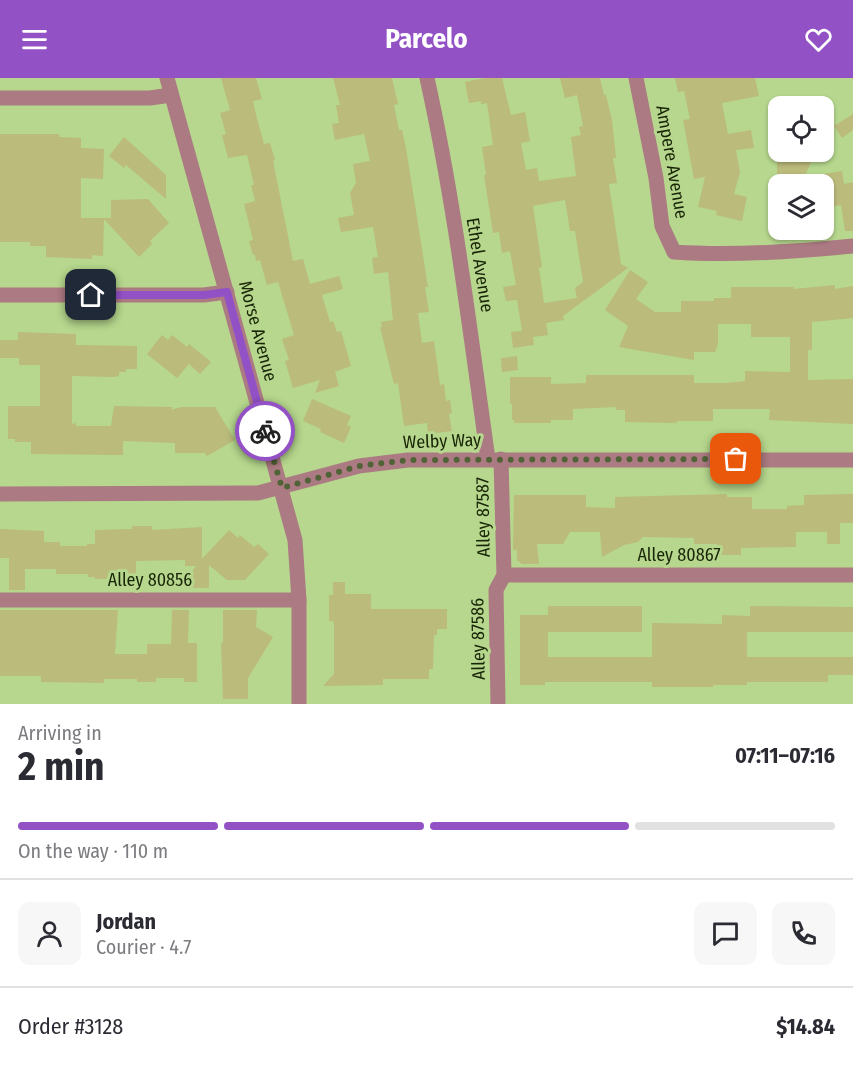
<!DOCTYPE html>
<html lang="en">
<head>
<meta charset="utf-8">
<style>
  :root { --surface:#fff; --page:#f7f7f7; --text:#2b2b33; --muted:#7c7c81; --line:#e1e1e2; --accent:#9351c6 }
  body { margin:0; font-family:"Fira Sans Condensed",sans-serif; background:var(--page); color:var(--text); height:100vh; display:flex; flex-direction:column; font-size:22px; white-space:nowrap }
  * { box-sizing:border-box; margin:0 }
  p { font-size:20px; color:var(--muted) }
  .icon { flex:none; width:33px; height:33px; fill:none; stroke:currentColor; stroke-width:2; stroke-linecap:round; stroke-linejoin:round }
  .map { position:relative; height:626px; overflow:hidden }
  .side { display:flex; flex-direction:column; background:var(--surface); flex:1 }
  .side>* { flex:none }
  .fabs { position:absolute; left:768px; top:18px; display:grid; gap:12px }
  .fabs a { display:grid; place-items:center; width:66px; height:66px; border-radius:12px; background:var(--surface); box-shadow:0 2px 4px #0004; font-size:30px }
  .pin { position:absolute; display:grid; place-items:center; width:51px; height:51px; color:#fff; margin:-26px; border-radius:12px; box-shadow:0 3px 9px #0006 }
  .courier { position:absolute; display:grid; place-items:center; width:60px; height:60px; margin:-30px; border:4px solid #9351c6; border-radius:50%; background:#fff; color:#222; box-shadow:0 2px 8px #0007 }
  .headline em { font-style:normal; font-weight:700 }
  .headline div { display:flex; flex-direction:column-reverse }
  .headline { display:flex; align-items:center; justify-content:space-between; height:102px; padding:0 18px }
  h1 { font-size:39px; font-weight:700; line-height:45px }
  .bar { display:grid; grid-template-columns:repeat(4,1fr); gap:9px 6px; align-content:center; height:72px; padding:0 18px }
  .bar i { height:8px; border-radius:4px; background:var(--line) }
  .bar .current { background:var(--accent) }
  .bar p { grid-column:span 4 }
  .line { display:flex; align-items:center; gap:15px; padding:0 18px; border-top:2px solid var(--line) }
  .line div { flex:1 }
  .round { display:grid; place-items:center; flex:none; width:63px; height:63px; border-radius:12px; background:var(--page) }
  header { display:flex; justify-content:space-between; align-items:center; height:78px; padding:0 18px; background:var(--accent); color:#fff; font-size:27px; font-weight:700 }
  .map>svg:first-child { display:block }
</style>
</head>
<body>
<header><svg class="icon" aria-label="menu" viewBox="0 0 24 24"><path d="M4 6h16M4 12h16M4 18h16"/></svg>Parcelo<svg class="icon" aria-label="heart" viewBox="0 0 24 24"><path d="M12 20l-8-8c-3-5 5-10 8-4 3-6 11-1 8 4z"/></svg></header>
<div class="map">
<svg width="853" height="626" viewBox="0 0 853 626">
  <rect width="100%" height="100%" fill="#b6d78d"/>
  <g fill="#bbbb7c" fill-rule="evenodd">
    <path d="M221,0h35l6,21 -9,2 2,10 9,33 6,-1 5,17 -2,1 20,100 10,-2 7,25 29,-8 4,13 -21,6 8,27 3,-1 4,11 4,-1 10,35 -16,6 4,14 -24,7 5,-13 -27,8 -8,-27 4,-1 -7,-21 12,-4 -16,-53 -11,3 -7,-25 -4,1 -1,-6h-2l-4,-14 4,-1 -9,-36 11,-3 -4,-16h3l-7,-30 -19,3 -6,-23 4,-1 -6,-21 10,-3z"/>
    <path d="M333,0h59l6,26 -4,1 5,25h3l4,18 22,139h-3l4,25 -11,1 4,30 12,-2 6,44 4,-1 2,17 4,-1 2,13 -3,1 3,17 -24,3 -1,-11 -23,3 -6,-43 -4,1 -14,-57h2l-1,-5 12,-2 -5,-48 -14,2 -2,-16 6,-1 -5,-30 -32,5 -3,-14 16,-3 -4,-22 6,-10 -3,-19 17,-3 -6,-27 -29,6 -3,-16 7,-1 -3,-18h4z"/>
    <path d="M485,0h17l9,37 14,-3 5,29 -9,2 5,27 11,-2 2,13 37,-5 -5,-39 10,-2 -2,-8 4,-1 -6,-31 -12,3 -5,-20h40l4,17h2l6,25 4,38h-3l4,25 -8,1 12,80 7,4 -65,48 1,4 -18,3 2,12 -15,2 1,8 -21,3 -2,-16 11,-1 -5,-31 -11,1 -3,-14 13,-2 -6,-34 -8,2 -3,-21 -6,1 -9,-58h2l-4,-28 11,-2 -6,-42 -6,1v-3l-12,2 -4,-21zM565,122l5,31h5l8,51 -8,6 2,10 -33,5 -5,-35 3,-1 -9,-61z"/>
    <path d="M675,0h80l4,18 -37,7 6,31 23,-4 3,18 -18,2 4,22 -6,22 13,3 -5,24 -26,-6 1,-4 -19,-4 7,-30 -11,2 -11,-59 7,-1 -6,-28 -6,1z"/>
    <path d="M853,36v16l-11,8 -8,-12z"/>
    <path d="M0,56h59v3l22,1v10l23,1 -1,30 -22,-1v40h30v-18l37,-1 21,24 -19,18 2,3 -13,13 -35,-38 -1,37 -11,-1v4l-46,-2v-11h-16v-4h-30z"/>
    <path d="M124,59l42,38v24l-40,-34 -2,3 -15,-12z"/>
    <path d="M777,74h39l-15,32h-24z"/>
    <path d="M842,93l2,13 9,-2v49h-8l-4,-26 -17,3v-34z"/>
    <path d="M630,192l18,12 -12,17 19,13h26v-11h33v-3h17v-11h63v2l41,-4v4l18,-3v32l-41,4v28h-4v30l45,-1v45l-84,-4 1,-11h-57v12h-36v2l-52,-1v-12h-9v-3l-43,2v11h-22v3h-37v-3h-2v-16h-2v-27h41v7l35,-1v-8h108v8h32l19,-2v-10l45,1v-35h-39v-13h-33v20l-3,8h-21v8l-75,-13 9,-21 -23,-16z"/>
    <path d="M18,254l58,2v11l61,1v23h-11v3h-7v4l-6,1 -41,-1v48l4,-1v3h35l3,-20 59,1 -2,3 10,-3h34l20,33 -28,16 -2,-3h-30v-10l-52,-2v14l-92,-1v-12h-16v-3h-7v-33h32v-41h-21v-7h-19v-18h18z"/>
    <path d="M162,257l6,5 4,-5 15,12 2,-3 22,18 -11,12 -11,-10 -12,14 -30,-24z"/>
    <path d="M517,278l1,14 -16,2 -1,-14z"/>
    <path d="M312,321l39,17 -4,9 4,2 -7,16 -24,-11 1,-3 -18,-8z"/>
    <path d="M727,416v3h25v12h35v-3l17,-1v-10l49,-1v29h-13v21h-13v-12h-31v15l-55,1v7h-24v-11h-23v-6l-51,-1 -5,5 -14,3 -22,12 -2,-25h-30l-7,12h-26l2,20h-17l-5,-4v-10h-4l1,-55h72v12l29,1v-11z"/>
    <path d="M132,448h20v4l50,-3v32l27,-29 9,8 2,-3 14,12 4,-3 11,10 -24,26h-18l-18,-15v23h-16v-18l3,-4h-11v-6l-49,1v25h-15v-7h-26v-2h-7v-3h-32v-5h-31v21h-16v-32h-9v-29l44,2v11h16v4h27v-2h8v-14l37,-1z"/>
    <path d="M333,504h12v12h26v15h76v20h-10v6h-3l-1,34h-4v10h-46v6l-60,1 11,-12v-50l-1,-3h-4v-26h4z"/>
    <path d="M548,528h94v26h-94v25h104v-34l70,1v-9l28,1v-10l103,1v25h-106v25h106v18h-25v7h-81v3h-34v2h-61v-5h-107v3h-25v-70h28z"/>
    <path d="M0,532h118l-3,44h32v-10h24l1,-34h17l-1,33h9v39h-13v-4h-28v4h-19v-3h-33v4l-63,-1v-6h-41z"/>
    <path d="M223,532h34l-1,17 17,10 -25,41v21h-25l-2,-56h2z"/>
  </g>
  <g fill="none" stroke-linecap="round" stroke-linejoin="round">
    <g stroke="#ac7a82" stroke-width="15">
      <path d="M167,0l128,462 4,60v104"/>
      <path d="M427,0c28,126 43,254 61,381"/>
      <path d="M636,0l20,100 6,48 12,26c59,4 120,0 179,-6"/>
      <path d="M0,20h150l21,-3"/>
      <path d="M0,217h204l23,-3"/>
      <path d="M0,416l258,-1 101,-27 49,-6h445"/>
      <path d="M504,497h349"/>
      <path d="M0,522h299"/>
      <path d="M498,626l-2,-114 8,-15 -3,-116"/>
    </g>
  </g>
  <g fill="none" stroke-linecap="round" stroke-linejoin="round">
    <path stroke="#506336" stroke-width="6" stroke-dasharray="0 10.8" d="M265,353l17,57 77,-22 49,-6 328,-1"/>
    <path stroke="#9351c6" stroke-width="8" d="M91,217h113l23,-3 38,139"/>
  </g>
  <g text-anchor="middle" stroke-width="6" stroke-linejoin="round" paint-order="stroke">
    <g font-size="18" fill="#192507" stroke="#b6d78d">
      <text transform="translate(672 84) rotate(80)" y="6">Ampere Avenue</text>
      <text transform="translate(480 187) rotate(81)" y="6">Ethel Avenue</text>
      <text transform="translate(258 253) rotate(75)" y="6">Morse Avenue</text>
      <text transform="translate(442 363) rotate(-2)" y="6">Welby Way</text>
      <text transform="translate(483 439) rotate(-91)" y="6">Alley 87587</text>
      <text x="679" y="483">Alley 80867</text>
      <text x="150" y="508">Alley 80856</text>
      <text transform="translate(478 561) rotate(-91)" y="6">Alley 87586</text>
    </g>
  </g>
</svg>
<div class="fabs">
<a><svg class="icon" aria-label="locate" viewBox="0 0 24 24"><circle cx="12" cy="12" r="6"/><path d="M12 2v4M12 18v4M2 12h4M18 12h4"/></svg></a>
<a><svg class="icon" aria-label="layers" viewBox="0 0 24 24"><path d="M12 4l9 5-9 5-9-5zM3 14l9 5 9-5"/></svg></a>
</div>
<div class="pin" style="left:736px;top:381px;background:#ea580c"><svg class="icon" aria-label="bag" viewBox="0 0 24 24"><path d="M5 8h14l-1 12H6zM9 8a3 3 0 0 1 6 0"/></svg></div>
<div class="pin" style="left:91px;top:217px;background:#1f2937"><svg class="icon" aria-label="home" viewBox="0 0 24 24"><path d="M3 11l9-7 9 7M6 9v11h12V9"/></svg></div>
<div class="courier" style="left:265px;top:353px"><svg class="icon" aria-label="bike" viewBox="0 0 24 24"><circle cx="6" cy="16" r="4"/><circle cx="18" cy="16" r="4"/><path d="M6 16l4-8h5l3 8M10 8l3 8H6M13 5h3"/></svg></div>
</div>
<section class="side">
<div class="headline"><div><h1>2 min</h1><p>Arriving in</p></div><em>07:11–07:16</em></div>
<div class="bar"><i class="current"></i><i class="current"></i><i class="current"></i><i></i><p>On the way · 110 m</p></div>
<div class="line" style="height:108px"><a class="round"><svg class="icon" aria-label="person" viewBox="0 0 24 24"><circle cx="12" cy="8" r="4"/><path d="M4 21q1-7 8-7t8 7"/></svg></a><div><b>Jordan</b><p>Courier · 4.7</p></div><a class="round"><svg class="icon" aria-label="chat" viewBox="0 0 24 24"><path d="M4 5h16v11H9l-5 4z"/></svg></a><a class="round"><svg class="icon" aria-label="phone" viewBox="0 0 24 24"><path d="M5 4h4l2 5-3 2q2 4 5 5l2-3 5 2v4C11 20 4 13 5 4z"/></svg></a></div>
<div class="line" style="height:78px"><div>Order #3128</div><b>$14.84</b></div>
</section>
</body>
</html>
